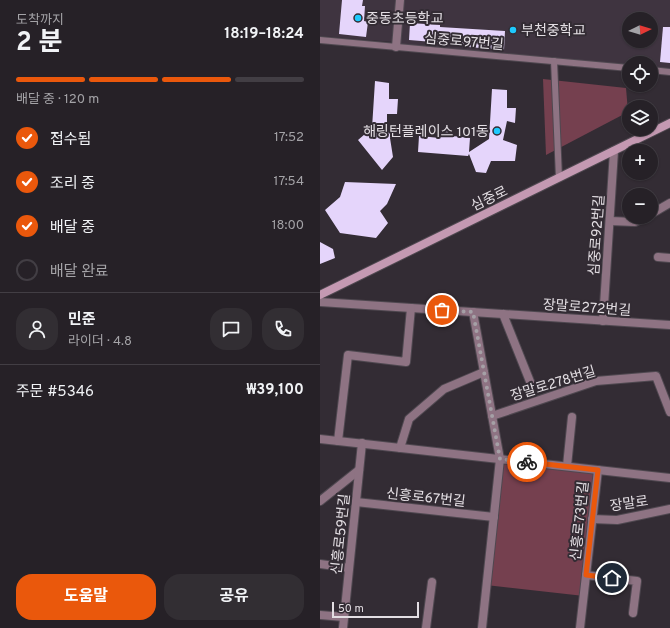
<!DOCTYPE html>
<html lang="ko">
<head>
<meta charset="utf-8">
<style>
  :root { --surface:#262127; --page:#322e33; --text:#f1f3f6; --muted:#a4a3a7; --line:#423e44; --accent:#ea580c }
  body { margin:0; font-family:Overpass,"Noto Sans KR",sans-serif; background:var(--page); color:var(--text); height:100vh; display:flex; flex-direction:column; font-size:15px; white-space:nowrap }
  * { box-sizing:border-box; margin:0 }
  p { font-size:13px; color:var(--muted) }
  .icon { flex:none; width:22px; height:22px; fill:none; stroke:currentColor; stroke-width:2; stroke-linecap:round; stroke-linejoin:round }
  .map { position:relative; flex:1; overflow:hidden }
  .sheet { display:flex; flex-direction:column; background:var(--surface); width:320px }
  .sheet>* { flex:none }
  .needle { width:26px; rotate:85deg }
  .controls { position:absolute; left:302px; top:12px; display:grid; gap:8px }
  .controls a { display:grid; place-items:center; width:36px; height:36px; border-radius:50%; background:var(--surface); box-shadow:0 1px 3px #0004,0 0 0 1px var(--line); font-size:20px }
  .scale { position:absolute; left:12px; bottom:10px; width:87px; box-sizing:border-box; padding-left:4px; border:2px solid #e3dee3; border-top:0; font-size:11px; line-height:14px; white-space:nowrap; color:#e3dee3; -webkit-text-stroke:3px #332c34; paint-order:stroke }
  .pin { position:absolute; display:grid; place-items:center; width:34px; height:34px; color:#fff; margin:-17px; border:2px solid #fff; border-radius:50%; box-shadow:0 1px 4px #0007 }
  .courier { position:absolute; display:grid; place-items:center; width:40px; height:40px; margin:-20px; border:3px solid #ea580c; border-radius:50%; background:#fff; color:#222; box-shadow:0 1px 5px #0007 }
  .summary em { font-style:normal; font-weight:700 }
  .summary div { display:flex; flex-direction:column-reverse }
  .summary { display:flex; align-items:center; justify-content:space-between; height:68px; padding:0 16px }
  h1 { font-size:26px; font-weight:700; line-height:30px }
  .bar { display:grid; grid-template-columns:repeat(4,1fr); gap:6px 4px; align-content:center; height:48px; padding:0 16px }
  .bar i { height:5px; border-radius:3px; background:var(--line) }
  .bar .active { background:var(--accent) }
  .bar p { grid-column:span 4 }
  .line { display:flex; align-items:center; gap:10px; padding:0 16px; border-top:1px solid var(--line) }
  .line div { flex:1 }
  .round { display:grid; place-items:center; flex:none; width:42px; height:42px; border-radius:16px; background:var(--page) }
  ol { padding:0 16px; list-style:none }
  li { display:flex; align-items:center; gap:12px; height:44px }
  li p { margin-inline-start:auto }
  li .icon { padding:4px; border-radius:50%; background:var(--accent); color:#fff; stroke-width:4 }
  li:last-child { color:var(--muted) }
  li i { width:22px; height:22px; border:2px solid var(--line); border-radius:50% }
  .cta { display:flex; gap:8px; margin-top:auto; padding:8px 16px }
  .cta a { flex:1; height:46px; border-radius:16px; background:var(--accent); color:#fff; font-size:16px; font-weight:700; line-height:46px; text-align:center }
  .cta a+a { background:var(--page); color:var(--text) }
  main { display:flex; flex:1; min-height:0 }
  .map>svg:first-child { display:block }
</style>
</head>
<body>
<main>
<section class="sheet">
<div class="summary"><div><h1>2 분</h1><p>도착까지</p></div><em>18:19–18:24</em></div>
<div class="bar"><i class="active"></i><i class="active"></i><i class="active"></i><i></i><p>배달 중 · 120 m</p></div>
<ol>
<li><svg class="icon" aria-label="check" viewBox="0 0 24 24"><path d="M5 12l5 5 9-10"/></svg>접수됨<p>17:52</p></li>
<li><svg class="icon" aria-label="check" viewBox="0 0 24 24"><path d="M5 12l5 5 9-10"/></svg>조리 중<p>17:54</p></li>
<li><svg class="icon" aria-label="check" viewBox="0 0 24 24"><path d="M5 12l5 5 9-10"/></svg>배달 중<p>18:00</p></li>
<li><i></i>배달 완료</li>
</ol>
<div class="line" style="height:72px"><a class="round"><svg class="icon" aria-label="person" viewBox="0 0 24 24"><circle cx="12" cy="8" r="4"/><path d="M4 21q1-7 8-7t8 7"/></svg></a><div><b>민준</b><p>라이더 · 4.8</p></div><a class="round"><svg class="icon" aria-label="chat" viewBox="0 0 24 24"><path d="M4 5h16v11H9l-5 4z"/></svg></a><a class="round"><svg class="icon" aria-label="phone" viewBox="0 0 24 24"><path d="M5 4h4l2 5-3 2q2 4 5 5l2-3 5 2v4C11 20 4 13 5 4z"/></svg></a></div>
<div class="line" style="height:52px"><div>주문 #5346</div><b>₩39,100</b></div>
<div class="cta"><a>도움말</a><a>공유</a></div>
</section>
<div class="map">
<svg width="350" height="628" viewBox="0 0 350 628">
  <rect width="100%" height="100%" fill="#332c34"/>
  <g fill="#3f3440" fill-rule="evenodd">
    <path d="M0,0h78l-4,42 -74,-6z"/>
    <path d="M81,0h269v72l-19,-2v-7h-22v5l-233,-21zM309,19h22v22h-22z"/>
  </g>
  <g fill="#75404f">
    <path d="M223,79l83,9 2,24 -82,43z"/>
    <path d="M180,459l98,11 -14,126 -98,-11z"/>
  </g>
  <g fill="#e5d5fb">
    <path d="M22,0h21l-1,6h3l-1,15 4,1 -2,15 -27,-3z"/>
    <path d="M90,23l30,2v2l65,4 -1,19 -59,-5v-2l-36,-3z"/>
    <path d="M343,27h7v36l-10,-1z"/>
    <path d="M55,81l14,2v16h9l-1,15h-10v15l7,6 -4,3 3,19 -11,13 -24,-30 14,-12z"/>
    <path d="M172,89l15,1v18h9l-1,15 -8,-2 -4,19 14,5 -2,16h-24l-5,12 -10,-1 -7,-18 -1,2 -50,-4 1,-16 21,2 1,-7 12,1v4l17,2 -1,14 20,-13z"/>
    <path d="M25,182l51,2 -9,20 -7,7 8,12 -12,15 -36,-5 -15,-23 15,-13z"/>
    <path d="M0,242l13,7 2,9 -15,6z"/>
  </g>
  <g fill="none" stroke-linecap="round" stroke-linejoin="round">
    <g stroke="#4f4850" stroke-width="8">
      <g id="lane">
        <path d="M0,40l309,28"/>
        <path d="M234,61l5,117"/>
        <path d="M331,70l19,2"/>
      </g>
    </g>
    <g stroke="#4f4850" stroke-width="10">
      <g id="street">
        <path d="M76,47l4,-47"/>
        <path d="M331,214l19,-11"/>
        <path d="M290,221l25,1 10,-5"/>
        <path d="M338,257l12,1"/>
        <path d="M0,302l350,23"/>
        <path d="M153,312l27,147 -18,169"/>
        <path d="M183,314l28,70"/>
        <path d="M283,321l11,-170"/>
        <path d="M172,416l104,-35 60,-5 14,36"/>
        <path d="M0,439l350,39"/>
        <path d="M18,441l10,-86 58,7 5,-54"/>
        <path d="M80,448l9,-29 35,-30 40,-17"/>
        <path d="M247,466l5,-49"/>
        <path d="M0,501l39,-31"/>
        <path d="M36,502l138,15"/>
        <path d="M272,519l25,1 53,-11"/>
        <path d="M0,564l29,4"/>
        <path d="M266,575l51,6 -4,32"/>
        <path d="M0,615l24,2"/>
        <path d="M23,628l19,-185"/>
        <path d="M106,628l6,-46"/>
        <path d="M260,628l18,-158"/>
      </g>
    </g>
    <g stroke="#4f4850" stroke-width="10">
      <path id="secondary" d="M0,295l350,-172"/>
    </g>
    <use href="#lane" stroke="#8e7383" stroke-width="6"/>
    <use href="#street" stroke="#8e7383" stroke-width="8"/>
    <use href="#secondary" stroke="#c499b2" stroke-width="8"/>
  </g>
  <g fill="none" stroke-linecap="round" stroke-linejoin="round">
    <path stroke="#a5a0a6" stroke-width="4" stroke-dasharray="0 7.2" d="M122,310l31,2 27,147 27,3"/>
    <path stroke="#ea580c" stroke-width="5" d="M207,462l71,8 -12,105 26,3"/>
  </g>
  <g fill="#1ec9fd" stroke="#332c34" stroke-width="1.5">
    <circle cx="38" cy="18" r="4"/>
    <circle cx="193" cy="30" r="4"/>
    <circle cx="177" cy="131" r="4"/>
  </g>
  <g text-anchor="middle" stroke-width="4" stroke-linejoin="round" paint-order="stroke">
    <g font-size="14" fill="#e3dee3" stroke="#332c34" text-anchor="start">
      <text x="46" y="23">중동초등학교</text>
      <text x="201" y="35">부천중학교</text>
      <text x="169" y="136" text-anchor="end">해링턴플레이스 101동</text>
    </g>
    <g font-size="14" fill="#e3dee3" stroke="#332c34">
      <text transform="translate(144 41) rotate(5)" y="5">심중로97번길</text>
      <text transform="translate(169 198) rotate(-26)" y="5">심중로</text>
      <text transform="translate(276 235) rotate(-86)" y="5">심중로92번길</text>
      <text transform="translate(267 307) rotate(4)" y="5">장말로272번길</text>
      <text transform="translate(233 383) rotate(-17)" y="5">장말로278번길</text>
      <text transform="translate(106 497) rotate(6)" y="5">신흥로67번길</text>
      <text transform="translate(309 503) rotate(-8)" y="5">장말로</text>
      <text transform="translate(259 521) rotate(-84)" y="5">신흥로73번길</text>
      <text transform="translate(20 534) rotate(-84)" y="5">신흥로59번길</text>
    </g>
  </g>
</svg>
<div class="controls">
<a><svg class="needle" viewBox="-14 -14 28 28"><path d="M0-13l5 13h-10z" fill="#e53935"/><path d="M0 13l5-13h-10z" fill="#a4a3a7"/></svg></a>
<a><svg class="icon" aria-label="locate" viewBox="0 0 24 24"><circle cx="12" cy="12" r="6"/><path d="M12 2v4M12 18v4M2 12h4M18 12h4"/></svg></a>
<a><svg class="icon" aria-label="layers" viewBox="0 0 24 24"><path d="M12 4l9 5-9 5-9-5zM3 14l9 5 9-5"/></svg></a>
<a>+</a>
<a>−</a>
</div>
<div class="scale">50 m</div>
<div class="pin" style="left:122px;top:310px;background:#ea580c"><svg class="icon" aria-label="bag" viewBox="0 0 24 24"><path d="M5 8h14l-1 12H6zM9 8a3 3 0 0 1 6 0"/></svg></div>
<div class="pin" style="left:292px;top:578px;background:#1f2937"><svg class="icon" aria-label="home" viewBox="0 0 24 24"><path d="M3 11l9-7 9 7M6 9v11h12V9"/></svg></div>
<div class="courier" style="left:207px;top:462px"><svg class="icon" aria-label="bike" viewBox="0 0 24 24"><circle cx="6" cy="16" r="4"/><circle cx="18" cy="16" r="4"/><path d="M6 16l4-8h5l3 8M10 8l3 8H6M13 5h3"/></svg></div>
</div>
</main>
</body>
</html>
